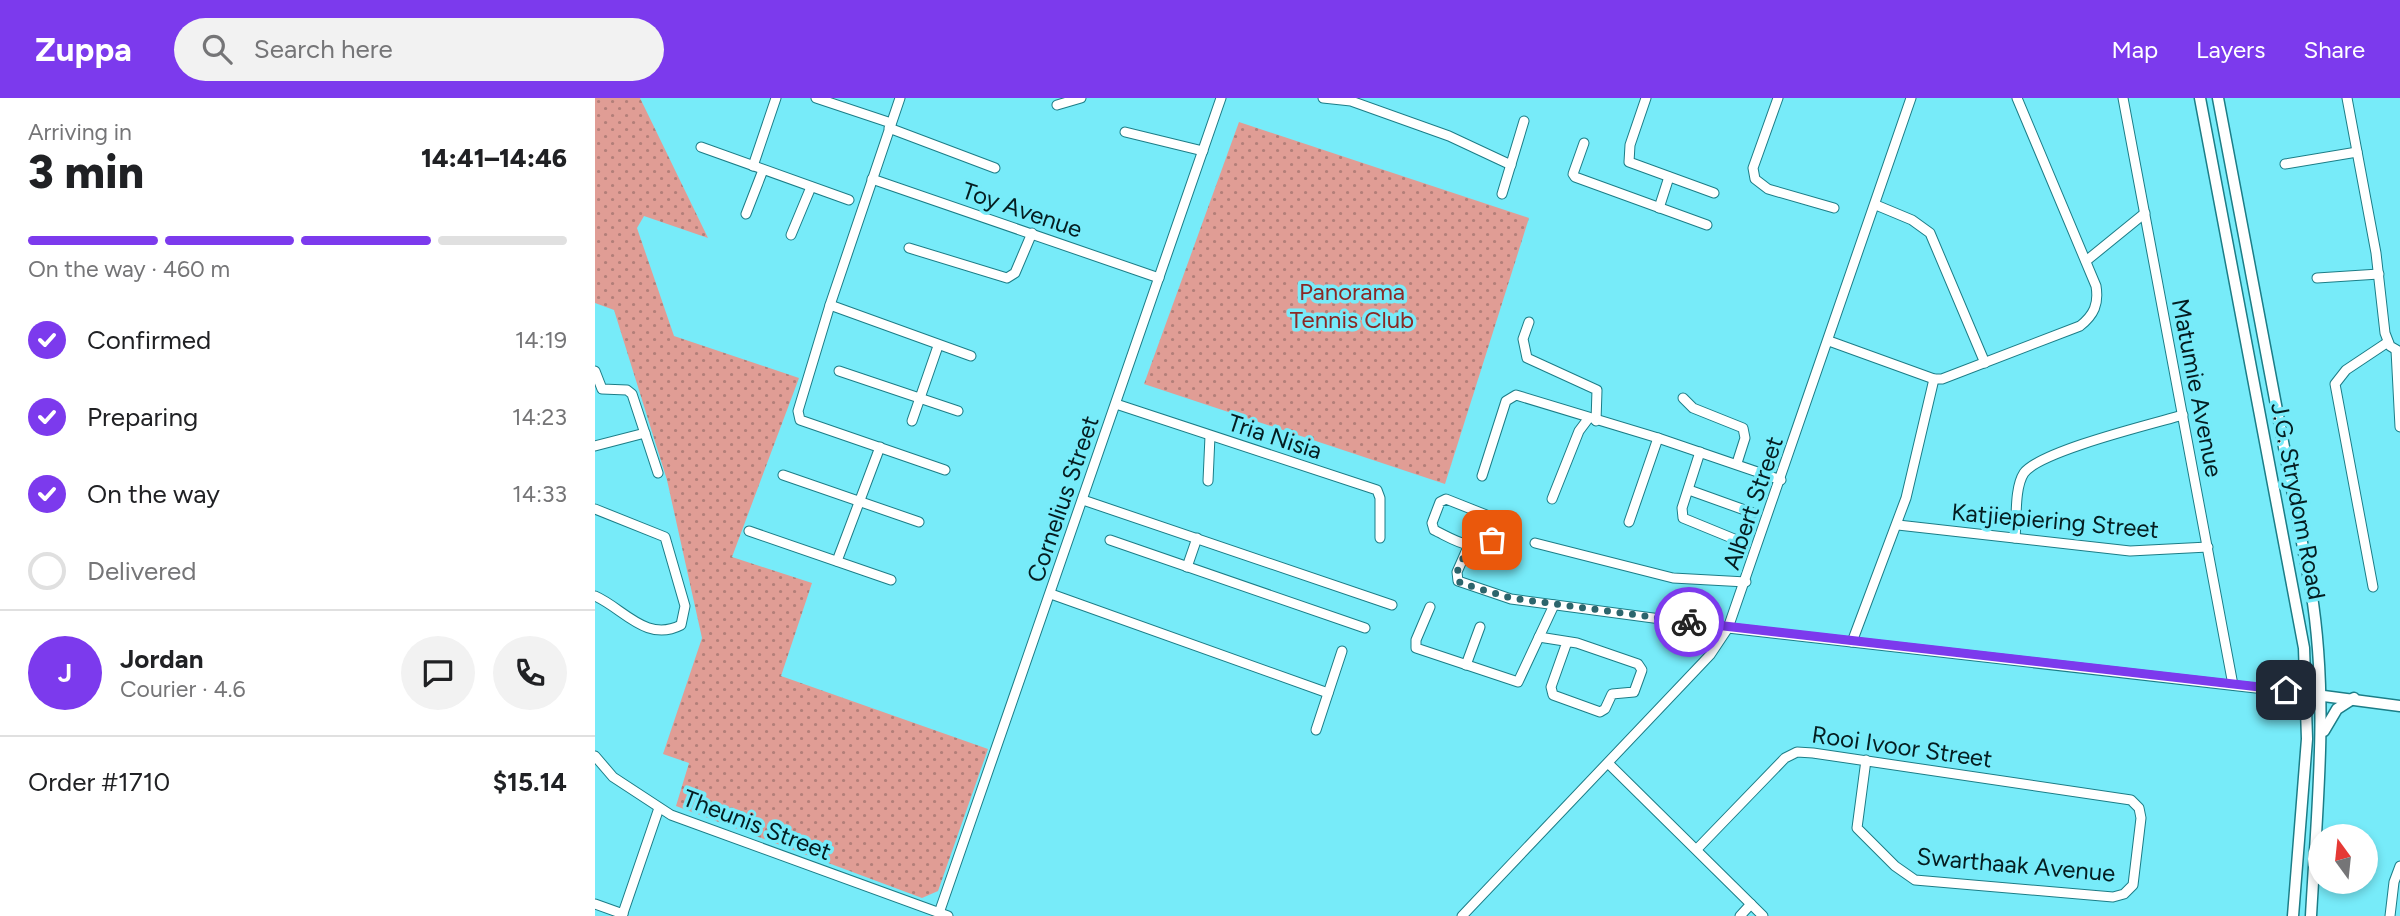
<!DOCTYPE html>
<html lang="en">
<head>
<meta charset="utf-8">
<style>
  :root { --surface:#fff; --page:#f2f2f2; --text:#202124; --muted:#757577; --line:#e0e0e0; --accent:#7c3aed }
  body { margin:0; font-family:Figtree,sans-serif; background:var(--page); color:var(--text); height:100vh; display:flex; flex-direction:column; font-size:26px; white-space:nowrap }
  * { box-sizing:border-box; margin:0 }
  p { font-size:23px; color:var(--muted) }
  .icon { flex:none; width:38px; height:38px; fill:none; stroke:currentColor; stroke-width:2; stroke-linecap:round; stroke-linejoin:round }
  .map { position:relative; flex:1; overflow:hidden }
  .drawer { display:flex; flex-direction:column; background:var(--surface); width:595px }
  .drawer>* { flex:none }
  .needle { width:46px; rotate:345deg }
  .tools { position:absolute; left:1713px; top:726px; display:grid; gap:14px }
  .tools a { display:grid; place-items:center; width:70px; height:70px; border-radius:50%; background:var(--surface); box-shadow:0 4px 10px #0003; font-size:35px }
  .pin { position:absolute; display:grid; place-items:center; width:60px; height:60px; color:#fff; margin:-30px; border-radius:14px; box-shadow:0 4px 10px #0006 }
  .courier { position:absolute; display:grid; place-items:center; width:70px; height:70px; margin:-35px; border:5px solid #7c3aed; border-radius:50%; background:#fff; color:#222; box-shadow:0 2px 9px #0007 }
  .head em { font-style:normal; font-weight:800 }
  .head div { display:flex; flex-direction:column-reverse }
  .head { display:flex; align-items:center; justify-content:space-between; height:119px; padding:0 28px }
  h1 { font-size:46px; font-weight:800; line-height:52px }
  .bar { display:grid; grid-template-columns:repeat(4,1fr); gap:10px 7px; align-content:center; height:84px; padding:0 28px }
  .bar i { height:9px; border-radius:5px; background:var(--line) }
  .bar .selected { background:var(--accent) }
  .bar p { grid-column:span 4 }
  .line { display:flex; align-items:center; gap:18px; padding:0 28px; border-top:2px solid var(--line) }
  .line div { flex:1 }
  .round { display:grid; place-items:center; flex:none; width:74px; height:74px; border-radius:37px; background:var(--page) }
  ol { padding:0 28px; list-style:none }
  li { display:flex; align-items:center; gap:21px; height:77px }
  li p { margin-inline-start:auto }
  li .icon { padding:7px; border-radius:50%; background:var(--accent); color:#fff; stroke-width:4 }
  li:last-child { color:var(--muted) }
  li i { width:38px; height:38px; border:4px solid var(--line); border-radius:50% }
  header { display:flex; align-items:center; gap:42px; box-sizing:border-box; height:98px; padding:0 35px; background:var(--accent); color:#fff }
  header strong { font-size:33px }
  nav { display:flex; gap:38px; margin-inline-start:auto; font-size:24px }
  .search { width:490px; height:63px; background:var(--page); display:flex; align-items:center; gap:18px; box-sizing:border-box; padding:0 24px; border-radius:38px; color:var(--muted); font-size:26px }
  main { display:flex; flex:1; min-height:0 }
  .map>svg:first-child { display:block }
</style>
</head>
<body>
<header>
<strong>Zuppa</strong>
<div class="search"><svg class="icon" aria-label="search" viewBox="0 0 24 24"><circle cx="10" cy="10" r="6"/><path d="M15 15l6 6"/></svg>Search here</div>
<nav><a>Map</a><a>Layers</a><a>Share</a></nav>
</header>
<main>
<section class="drawer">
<div class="head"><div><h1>3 min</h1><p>Arriving in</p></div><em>14:41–14:46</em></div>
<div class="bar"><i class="selected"></i><i class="selected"></i><i class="selected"></i><i></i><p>On the way · 460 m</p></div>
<ol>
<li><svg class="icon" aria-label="check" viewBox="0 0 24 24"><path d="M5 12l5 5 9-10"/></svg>Confirmed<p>14:19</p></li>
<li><svg class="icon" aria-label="check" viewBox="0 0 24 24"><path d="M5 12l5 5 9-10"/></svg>Preparing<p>14:23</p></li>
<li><svg class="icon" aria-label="check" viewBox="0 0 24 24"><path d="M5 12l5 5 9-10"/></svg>On the way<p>14:33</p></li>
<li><i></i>Delivered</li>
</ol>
<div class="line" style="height:126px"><b class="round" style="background:var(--accent);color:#fff">J</b><div><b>Jordan</b><p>Courier · 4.6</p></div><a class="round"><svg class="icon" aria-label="chat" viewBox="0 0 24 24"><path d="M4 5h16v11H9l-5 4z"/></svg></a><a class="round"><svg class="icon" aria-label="phone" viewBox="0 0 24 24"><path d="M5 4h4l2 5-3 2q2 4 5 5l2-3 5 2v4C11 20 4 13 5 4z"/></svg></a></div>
<div class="line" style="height:91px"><div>Order #1710</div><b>$15.14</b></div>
</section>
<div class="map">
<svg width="1805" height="818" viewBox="0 0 1805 818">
  <defs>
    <pattern id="park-dots" width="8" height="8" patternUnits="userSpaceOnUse" patternTransform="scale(1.75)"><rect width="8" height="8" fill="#e09d95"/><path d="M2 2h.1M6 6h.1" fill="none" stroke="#b37f79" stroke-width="1.8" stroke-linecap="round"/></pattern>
  </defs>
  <rect width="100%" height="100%" fill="#77ebf9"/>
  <g fill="url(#park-dots)">
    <path d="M0,0h45l68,140 -64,-22 -7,12 37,108 125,42 -67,179 80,26 -31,93 207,73 -50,142 -16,7 -246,-92 13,-43 -26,-9 39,-116 -35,-158 -53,-170 -19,-7z"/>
    <path d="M644,24l290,96 -84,266 -301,-100z"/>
  </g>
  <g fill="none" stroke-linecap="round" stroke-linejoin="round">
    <g stroke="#1c7d87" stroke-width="11">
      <g id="minor">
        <path d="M221,0l75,25"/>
        <path d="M305,0l-70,207 -32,106 2,9 145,50"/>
        <path d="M728,0l28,3 98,35 62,29"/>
        <path d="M1051,0l-16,47 -1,17 85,31"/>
        <path d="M1183,0l-25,70 2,11 13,10 66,19"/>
        <path d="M1528,0l110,587"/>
        <path d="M1752,0l29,155 9,80 5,13 10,6"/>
        <path d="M462,7l24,-7"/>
        <path d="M294,30l106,40"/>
        <path d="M530,34l78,19"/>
        <path d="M989,45l-11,31 2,3 132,48"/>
        <path d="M106,49l148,53"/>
        <path d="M1690,66l72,-12"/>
        <path d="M158,68l23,-68"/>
        <path d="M277,81l287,99"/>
        <path d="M907,96l22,-73"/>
        <path d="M1281,107l36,15 18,13 55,130"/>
        <path d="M1064,110l10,-31"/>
        <path d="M151,116l17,-44"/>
        <path d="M196,137l20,-48"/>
        <path d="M314,150l98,30 8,-5 17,-40"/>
        <path d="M1491,163l59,-48"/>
        <path d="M1722,180l62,-4"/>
        <path d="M235,207l141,51"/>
        <path d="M934,224l-6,17 4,19 70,32 -1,31"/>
        <path d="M1234,243l105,38h8l138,-53c14,-11 19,-22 16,-40l-79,-188"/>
        <path d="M1801,252l4,77"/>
        <path d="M0,273l7,18 25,1 5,4 26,79"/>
        <path d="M244,273l119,40"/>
        <path d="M1088,300l10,10 50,20 2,10 -8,25"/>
        <path d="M521,306l261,86 3,8v40"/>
        <path d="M317,323l26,-75"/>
        <path d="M0,348l50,-13"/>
        <path d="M1105,354l-18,56 1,10 61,25"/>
        <path d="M188,377l136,47"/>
        <path d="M887,378l24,-75 10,-6 142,43 123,42"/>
        <path d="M613,383l2,-45"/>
        <path d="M1094,392l64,23"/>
        <path d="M851,401l53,21 -5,18c-21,16 -39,2 -60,-8l-2,-7 8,-21z"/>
        <path d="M957,401l27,-68 9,-12"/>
        <path d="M488,402l309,105"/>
        <path d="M0,411l70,28 20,69 -4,19c-35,18 -58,-17 -86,-29"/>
        <path d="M1034,424l29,-84"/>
        <path d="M1303,427l232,26 78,-4"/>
        <path d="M154,433l142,49"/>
        <path d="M1420,440c2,-18 -1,-50 9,-65 16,-22 128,-49 159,-58"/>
        <path d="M515,442l255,88"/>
        <path d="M940,445l138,35 73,4"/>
        <path d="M873,449l-11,25 1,9 53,18 217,29 580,66"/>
        <path d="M242,463l43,-114"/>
        <path d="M592,469l10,-29"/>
        <path d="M1778,489l-38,-203 11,-14 42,-28"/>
        <path d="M456,496l277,99"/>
        <path d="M835,509l-14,33v8l102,34 36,-77"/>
        <path d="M944,539l38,6 61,21 4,6 -8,22 -22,2 -7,15 -5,3 -47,-17 -2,-8 16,-45"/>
        <path d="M1257,544l54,-144 28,-119"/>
        <path d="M871,567l14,-38"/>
        <path d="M721,632l26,-79"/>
        <path d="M0,658l18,21 58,38 277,101"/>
        <path d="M1014,666l154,152"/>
        <path d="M1103,750l87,-90 12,-6 16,1 318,47 8,8 2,10 -8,67 -9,9 -11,3 -198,-17 -20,-14 -38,-38 9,-68"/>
        <path d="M0,806l28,10"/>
        <path d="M344,815l282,-815"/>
        <path d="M27,818l37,-108"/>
        <path d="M867,818l248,-261 18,-27 183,-530"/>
        <path d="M1145,818l11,-12"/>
        <path d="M1795,818l4,-34 6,-16"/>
      </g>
    </g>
    <g stroke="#1c7d87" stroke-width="13">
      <g id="tertiary">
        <path d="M1605,0l104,550 3,91 -14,177"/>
        <path d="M1623,0l93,492c18,109 6,217 0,326"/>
        <path d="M1721,597l84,11"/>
        <path d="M1729,633l13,-22 17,-11"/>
      </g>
    </g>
    <use href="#minor" stroke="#fff" stroke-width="9"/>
    <use href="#tertiary" stroke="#fff" stroke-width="10"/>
  </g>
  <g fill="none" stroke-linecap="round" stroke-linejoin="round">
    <path stroke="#2c656c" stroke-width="7" stroke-dasharray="0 12.6" d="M897,442l-24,7 -11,25 3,11 51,15 178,24"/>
    <path stroke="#7c3aed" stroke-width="9" d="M1094,524l597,68"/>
  </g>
  <g text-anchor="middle" stroke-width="7" stroke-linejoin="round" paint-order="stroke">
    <g font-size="24" fill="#041d20" stroke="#77ebf9">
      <text transform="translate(427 112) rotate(19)" y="8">Toy Avenue</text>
      <text transform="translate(1602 290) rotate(79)" y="8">Matumie Avenue</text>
      <text transform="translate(680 339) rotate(18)" y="8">Tria Nisia</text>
      <text transform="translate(468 401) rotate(-71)" y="8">Cornelius Street</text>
      <text transform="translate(1703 403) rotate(79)" y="8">J.G. Strydom Road</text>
      <text transform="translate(1158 405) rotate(-71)" y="8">Albert Street</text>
      <text transform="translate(1460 423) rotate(5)" y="8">Katjiepiering Street</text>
      <text transform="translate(1307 649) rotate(8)" y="8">Rooi Ivoor Street</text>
      <text transform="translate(162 727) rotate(21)" y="8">Theunis Street</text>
      <text transform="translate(1421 767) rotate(5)" y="8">Swarthaak Avenue</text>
    </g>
    <g font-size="24" fill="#8b2825" stroke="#77ebf9">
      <text x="757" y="202">Panorama<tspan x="757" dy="28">Tennis Club</tspan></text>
    </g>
  </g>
</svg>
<div class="tools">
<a><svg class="needle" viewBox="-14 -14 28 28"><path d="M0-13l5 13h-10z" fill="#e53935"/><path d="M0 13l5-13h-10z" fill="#757577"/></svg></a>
</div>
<div class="pin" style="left:897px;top:442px;background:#ea580c"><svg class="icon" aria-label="bag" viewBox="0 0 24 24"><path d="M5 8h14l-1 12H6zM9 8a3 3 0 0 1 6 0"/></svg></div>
<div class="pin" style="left:1691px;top:592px;background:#1f2937"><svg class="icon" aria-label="home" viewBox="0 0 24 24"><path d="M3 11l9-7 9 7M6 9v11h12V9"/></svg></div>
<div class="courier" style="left:1094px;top:524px"><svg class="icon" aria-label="bike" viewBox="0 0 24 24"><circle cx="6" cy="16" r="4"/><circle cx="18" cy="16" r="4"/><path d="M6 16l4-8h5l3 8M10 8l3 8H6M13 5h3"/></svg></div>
</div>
</main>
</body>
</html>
